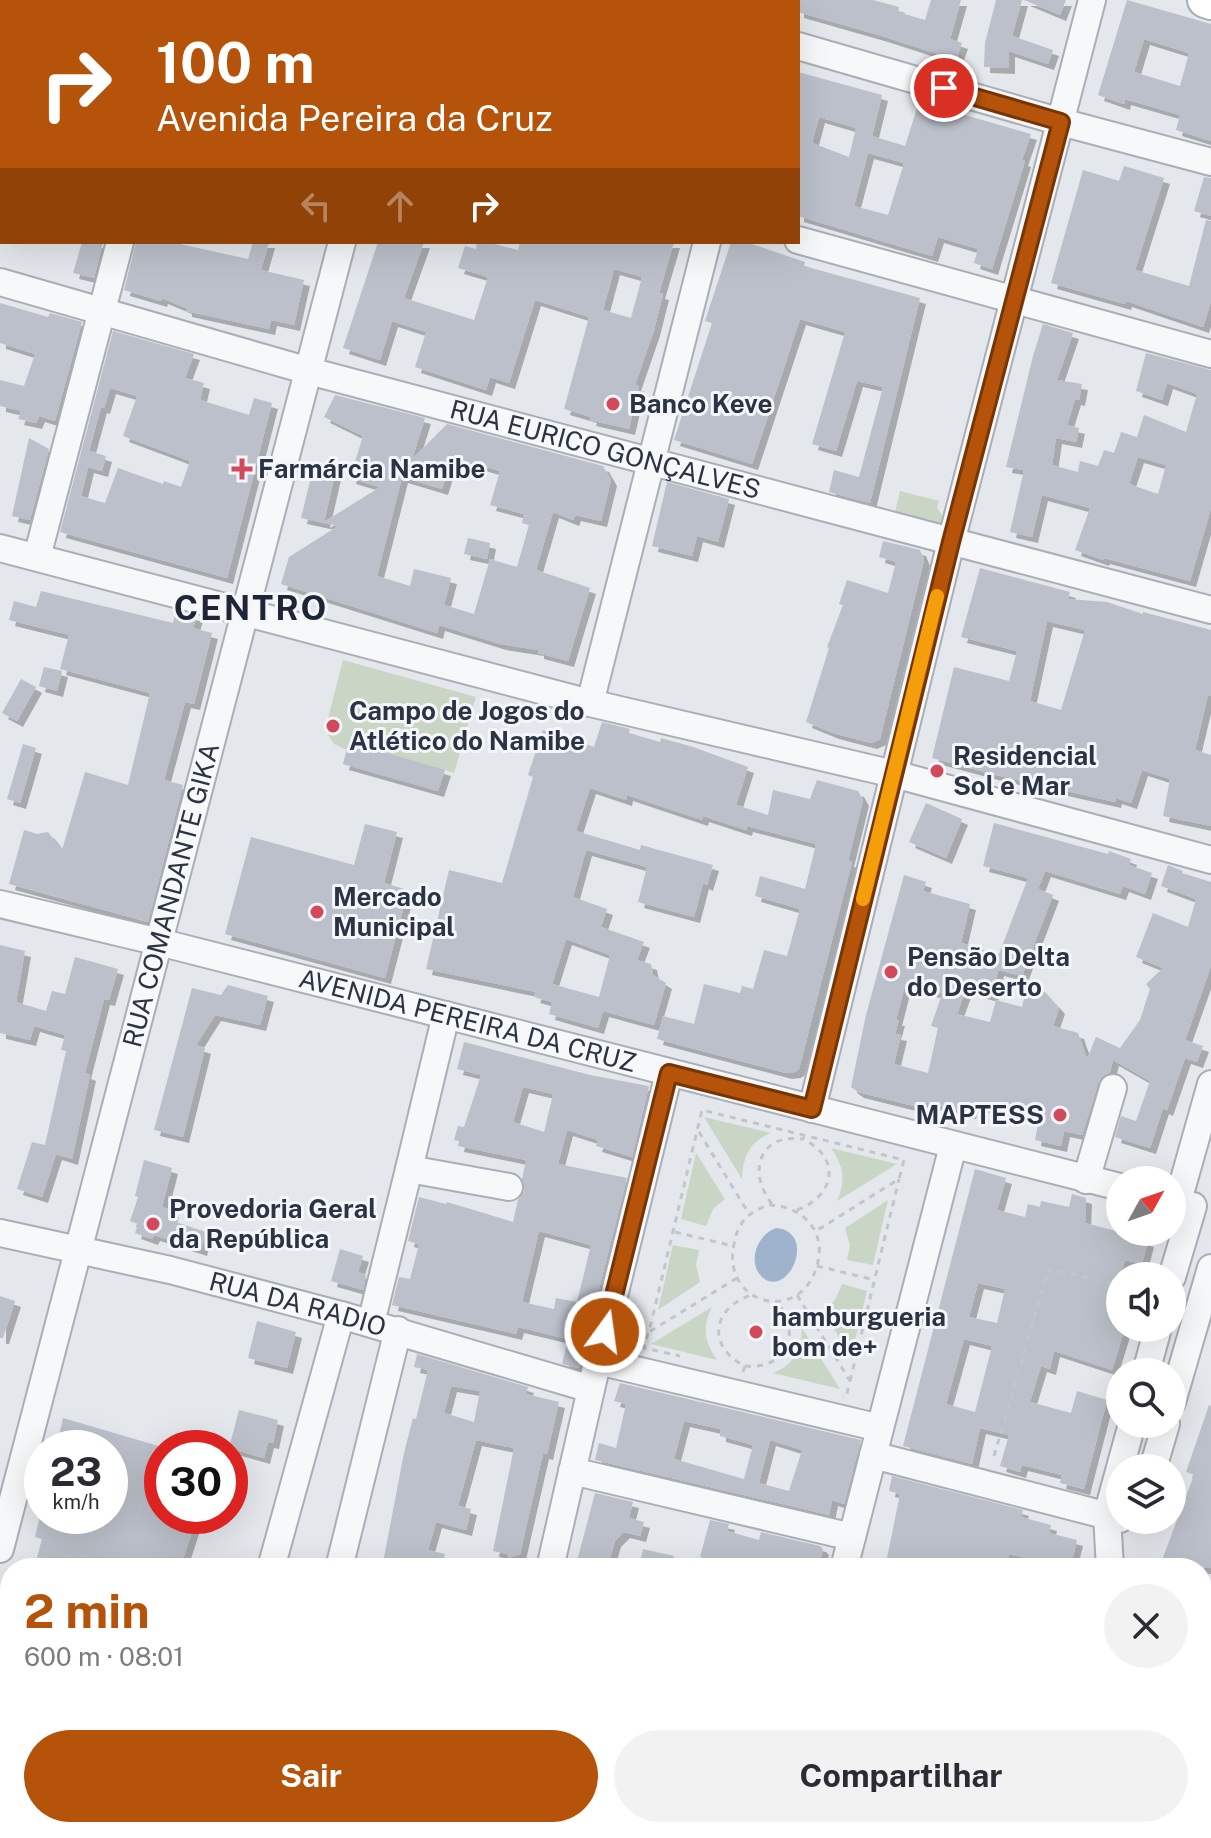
<!DOCTYPE html>
<html lang="pt">
<head>
<meta charset="utf-8">
<style>
	:root { --surface:#fff; --page:#f2f2f3; --text:#2b2b33; --muted:#7c7c81; --accent:#b45309 }
	body { margin:0; font-family:"Public Sans",sans-serif; background:var(--page); color:var(--text); height:100vh; display:flex; flex-direction:column; font-size:30px; white-space:nowrap }
	* { box-sizing:border-box; margin:0 }
	p { font-size:26px; color:var(--muted) }
	.icon { flex:none; width:44px; height:44px; fill:none; stroke:currentColor; stroke-width:2; stroke-linecap:round; stroke-linejoin:round }
	.map { position:relative; flex:1; overflow:hidden }
	.drawer { position:absolute; left:0px; top:1558px; width:1212px; height:280px; display:flex; flex-direction:column; background:var(--surface); border-radius:32px 32px 0 0; box-shadow:0 8px 32px #0002 }
	.drawer>* { flex:none }
	.guide { position:absolute; left:0px; top:0px; width:800px; height:244px; box-shadow:0 8px 32px #0002; background:#b45309; color:#fff; overflow:hidden }
	.needle { width:52px; rotate:50deg }
	.tools { position:absolute; left:1106px; top:1166px; display:grid; gap:16px }
	.tools a { display:grid; place-items:center; width:80px; height:80px; border-radius:50%; background:var(--surface); box-shadow:0 8px 32px #0002; font-size:40px }
	.speed { position:absolute; left:24px; top:1430px; display:flex; gap:16px; font-size:40px; font-weight:700; text-align:center }
	.speed>* { display:grid; place-content:center; width:104px; height:104px; border-radius:50%; background:var(--surface); box-shadow:0 8px 32px #0002; line-height:1 }
	.speed small { font-size:20px; font-weight:400 }
	.speed .limit { border:12px solid #d22; background:#fff; color:#111 }
	.pin { position:absolute; display:grid; place-items:center; width:68px; height:68px; color:#fff; margin:-34px; border:4px solid #fff; border-radius:50%; box-shadow:0 2px 8px #0007 }
	.me { position:absolute; width:88px; margin:-44px; rotate:14deg; stroke-linejoin:round; filter:drop-shadow(0 0 6px #0008) }
	.turn { display:flex; align-items:center; gap:28px; height:168px; padding:0 24px; font-size:36px }
	.turn .icon { width:104px; height:104px; stroke-width:2.5 }
	.turn b { display:block; font-size:56px; line-height:68px }
	.lanes { display:flex; align-items:center; height:76px; padding:0 24px; background:#0003; justify-content:center; gap:40px; direction:ltr }
	.lanes .off { opacity:.35 }
	.round { display:grid; place-items:center; flex:none; width:84px; height:84px; border-radius:42px; background:var(--page) }
	.head { display:flex; align-items:center; justify-content:space-between; height:136px; padding:0 24px }
	h1 { font-size:48px; font-weight:700; line-height:60px; color:var(--accent) }
	.cta { display:flex; gap:16px; margin-top:auto; padding:16px 24px }
	.cta a { flex:1; height:92px; border-radius:48px; background:var(--accent); color:#fff; font-size:32px; font-weight:700; line-height:92px; text-align:center }
	.cta a+a { background:var(--page); color:var(--text) }
	.map>svg:first-child { display:block }
	.green { fill:#c9d6c5 }
	.water { fill:#9fb4cc }
	.building { fill:#bbc0ca; fill-rule:evenodd; filter:url(#shadow) }
	.lines { fill:none; stroke-linecap:round; stroke-linejoin:round }
	.minor-casing { stroke:#a9aeb7; stroke-width:30 }
	.major-casing { stroke:#a3abb8; stroke-width:38 }
	.path { stroke:#c2c5cb; stroke-width:3; stroke-dasharray:6 6; stroke-linecap:butt }
	.minor { stroke:#f7f8fa; stroke-width:26 }
	.major { stroke:#fff; stroke-width:34 }
	.route-casing { stroke:#753606; stroke-width:20 }
	.route { stroke:#b45309; stroke-width:14 }
	.slow { stroke:#f59e0b; stroke-width:14 }
	.poi-dot { fill:#d1495b; stroke:#f4f6f9; stroke-width:3 }
	.labels { text-anchor:middle; stroke-width:6; stroke-linejoin:round; paint-order:stroke }
	.poi-label { font-size:26px; font-weight:bold; fill:#2b3445; stroke:#f4f6f9; text-anchor:start }
	.street-label { font-size:26px; fill:#2b3445; stroke:#f4f6f9 }
	.district-label { font-size:34px; font-weight:bold; letter-spacing:2px; fill:#1d2536; stroke:#f4f6f9 }
</style>
</head>
<body>
<div class="map">
<svg width="1211" height="1838" viewBox="0 0 1211 1838">
	<defs>
		<filter id="shadow"><feDropShadow dx="6" dy="6" stdDeviation="0" flood-color="#0004"/></filter>
	</defs>
	<rect width="100%" height="100%" fill="#e4e7ec"/>
	<path class="green" d="M900,491l39,10 -2,7 7,10 -3,8 -31,-5 1,-4 -16,-5z
		M343,660l133,37 -22,76 -9,-3 -7,21 -95,-27 4,-14 -13,-6 -9,-14z
		M704,1117l67,16c-22,9 -28,24 -29,46z
		M831,1148l66,16 -60,37c9,-21 7,-34 -6,-53z
		M696,1153l29,46 -12,10 -7,17 -25,-7z
		M888,1200l-15,65 -26,-5 3,-15 -5,-17z
		M673,1245l26,5 -3,15 4,17 -42,28z
		M842,1284l25,7 -16,66 -28,-46 12,-11z
		M712,1307c-10,20 -8,34 5,53l-66,-16z
		M802,1328l38,61 -67,-16c22,-9 28,-23 29,-45z"/>
	<path class="water" d="M776,1228c43,4 11,74 -15,48 -14,-15 -3,-42 15,-48z"/>
	<path class="building" d="M798,0h75l26,7 -1,5 27,8 6,-20h30l-11,39 12,4 -6,17 -74,-24 -84,-24z
		M996,0h26l-10,36 41,14 -5,14 -39,-13v17l-25,-1 1,-24z
		M1024,0h42l-6,15z
		M1127,0l84,24v117l-35,-11 4,-15 -55,-16 -1,5 -26,-9zM1144,39l45,14 -9,33 -46,-14z
		M798,72l84,23 -10,41 33,10 14,-44 112,32 -9,26 3,1 -33,108 -18,-6 4,-14 -40,-12 -6,19 -134,-40zM819,117l37,11 -7,29 -37,-14zM868,153l36,10 -16,52 -34,-9z
		M1124,166l40,12 -29,92 54,16 17,-66 5,1v80l-8,26 -77,-26 -1,3 -74,-21 32,-113 36,11z
		M1204,177l7,1v38l-17,-5z
		M82,242h21l-9,36 -21,-5z
		M136,242h35l77,17 5,-17h16l-8,28 43,10 -10,45 -23,-5 -2,9 -83,-18v-3l-24,-10 -1,3 -37,-11z
		M378,242h46l-20,56 70,22 14,-43 -30,-9 7,-22 11,3 1,-7h10l31,8 2,-8h154l-15,51 4,1 -9,36 -19,55 4,1 -10,43 -39,-9 1,-3 -27,-8 25,-92 -54,-17 -26,83 -19,-6 -4,13 -71,-23 11,-35 -34,-11 -12,39 -37,-12zM614,269l28,8 -11,41 -28,-8z
		M731,242h15l59,20 -1,4 116,32 -50,205 -41,-11 5,-22 25,7 24,-90 -26,-6 -21,70 -24,-7 33,-112 -45,-13 -48,145 -78,-24 38,-117 -7,-2z
		M0,303l48,14 2,-4 32,9 -27,99 -16,-5 -3,7 -18,-4 3,-8 -21,-5v-26l24,6 11,-32 -35,-11z
		M1043,324l30,9 -16,47 25,4 -3,16 -4,-1 -8,26 12,3 -3,14 -20,-4 -4,27 26,7 2,-11 18,5 6,-16 10,3 7,-21 16,5 7,-22 42,17 11,-38 -30,-11 -5,17 -26,-9 10,-38 65,17v138l-21,73 -86,-23 -1,2 -28,-10 15,-42 -48,-13 -10,42 -22,-5 14,-62 -18,-3 27,-111zM1138,457l28,8 -8,29 -29,-10z
		M113,331l81,23 -9,24 19,5 -4,17 49,15 5,-17 18,5 -45,175 -167,-46zM110,388l27,8 -14,40 67,25 -9,26 -17,-6 -1,3 -45,-16 -13,35 -24,-7 7,-29 14,4 4,-15 -17,-5 12,-44 3,1z
		M335,395l90,23 -13,41 35,-35 156,42 8,14 -10,41 -26,-6 -2,5 -20,-8 -17,58 54,18 -22,73 -30,-8v-3l-38,-6 -61,-19 -2,8 -156,-49 8,-27 49,-31 -37,-8 12,-49 22,5 -11,48 56,-35 -30,-9 13,-42 -39,-19zM452,457l48,14 -10,34 34,9 -2,9 7,2 -12,42 -27,-8 -16,55 -30,-9 7,-27 -37,-9 -4,17 -33,-10 25,-99 40,12z
		M29,438l20,11 -19,71 -18,-4z
		M667,482l62,17 -11,43 -21,-6 -5,20 -40,-10z
		M468,538l22,5 -3,16 -23,-5z
		M883,541l37,9 4,10 -44,179 -9,4 -38,-10 -27,-11 23,-74 -2,-1 16,-42 -4,-1 8,-24 41,13 8,-31 -17,-5z
		M980,568l90,24 -2,7 39,3 36,12v-2l68,18v66l-3,-1 -13,55 16,5v71l-48,-10 7,-37 -28,-9 -11,33 -15,-5 -1,4 -119,-27 -64,-17 22,-91 55,14 8,-30 -56,-14zM1047,621l38,9 -24,80 -31,-9z
		M41,591l132,32 3,-12 21,5 -4,12 19,5 -18,71 -9,-2 -21,78 19,5 -35,137 -139,-38 15,-54 13,4 11,-2 14,18 23,-78 43,13 22,-92 -90,-24 9,-34 -60,-15 5,-19 22,6z
		M44,667l18,4 -5,20 -18,-5z
		M21,679l15,8 -19,34 -15,-8z
		M602,722l28,7 -1,4 31,9 1,-4 32,9 55,20 -12,38 32,10 5,-25 37,9 7,-19 41,11 5,9 -15,61 4,1 -53,207 -4,3 -9,1 -129,-34 6,-23 31,8 10,-40 36,9 2,-7 11,3 11,-39 23,6 13,-47 -45,-13 5,-20 45,13 11,-45 -69,-18 -1,4 -43,-14 -1,4 -75,-25 -1,5 -36,-12 -14,43 64,19 1,-5 72,20 -6,20 -4,-2 -9,34 -56,-15 9,-35 -61,-17 -13,47 34,12 -6,18 43,15 -7,18 14,4 2,11 13,8 -12,42 -51,-14 -5,17 -49,-14 3,-12 -18,-5 2,-5 -110,-23 23,-99 53,13 31,-106 -5,-2 15,-45 51,17zM566,939l44,16 -11,42 -47,-13z
		M349,742l96,28 -7,21 -95,-27z
		M23,744l13,4 -16,55 -13,-4z
		M926,803l36,16 -16,39 -37,-16z
		M994,823l114,31 1,-3 22,8 -2,6 23,8 -7,21 -22,-8 -3,8 -75,-23 -7,18 15,6 -31,81 -24,-6 -6,26 -26,-7 -9,25 33,8 6,-22 26,7 6,-25 10,3 21,23 -6,18 25,7 9,26 9,-22 24,11 20,-28 10,-31 -4,-5 17,-16 -27,-11 17,-44 35,14 8,-28 -35,-13 7,-21 15,6 -1,2 29,9v84l-26,74 18,6 -6,16 -12,-4 -18,52 -4,-2 -13,40 -35,-11 6,-21 15,5 14,-40 -37,-21 -3,12 -7,4 -5,8 -16,51 -18,-4 -3,15 -26,-6 4,-21 -67,-15 -2,9 -46,-11 -2,6 -64,-16 -7,-5 15,-72 38,-140 22,7 -3,9 47,13 -9,39 38,11 29,-76 -45,-12zM905,985l37,9 -11,32 7,2 -10,45 -34,-9 7,-29 -6,-1 4,-14h-3z
		M365,824l32,8 -13,51 24,7 -23,88 -160,-44 26,-97 103,28z
		M0,945l25,6 -9,51 30,9 6,-20 13,3 10,-37 43,12 -9,31 -5,-1 -19,74 5,2 -18,84 -16,-5 -14,43 -25,-8 15,-47 13,3 21,-94 -5,-1 4,-15 -31,-9 -4,14 -30,-7z
		M228,985l40,11 -8,29 -45,-10 -19,30 9,3 -22,89 -29,-7 38,-142 29,7z
		M464,1042l126,33 59,11 -17,71 -36,-11 2,-6 -31,-10 -9,34 69,14 -48,190 -17,-4 6,-25 -50,-12 -2,7 -124,-29 7,-28 11,2 9,-35 -11,-3 11,-44 27,7 1,-2 66,20 5,-22 6,-9 -2,-12 4,-19 -68,-14 1,-5 -5,-1 4,-14 6,1 17,-52 -24,-6zM523,1087l30,7 -9,38 -31,-10zM539,1231l52,14 -14,57 -21,-4 -2,11 -32,-7z
		M144,1160l28,8 -10,39 11,4 -3,9 36,12 -5,18 -47,-15 -2,4 -17,-6 3,-9 -8,-3 8,-24 -3,-1z
		M975,1169l31,9 -9,32 28,7 3,-13 12,3 1,-6 28,6 3,-13 14,4 -1,25 35,9h18l-2,6 12,3 -6,23 -17,-4 -5,16 -3,14 3,1v37h5l-13,42 -58,-19 -4,18 -9,-3 -11,36 41,11 6,-22 30,9 -23,89 -24,-6 2,-8 -40,-10 -2,7 -20,-6 9,-31 -29,-7 -8,36 -69,-18zM978,1283l27,6 -8,34 -28,-6zM964,1339l28,7 -17,66 -29,-8z
		M340,1249l23,7 -5,16 8,3 -3,15 -32,-9z
		M0,1296l15,5 -12,37h-3z
		M257,1321l39,11 -9,36 -39,-10z
		M417,1354l111,33 -2,7 33,8 -12,52 -4,-1 -23,101 -11,4 -2,-4 -14,-3 21,-103 -38,-8 -18,66 13,3 -5,21 -30,-8 -8,28 17,4 -3,14h-60l22,-115 9,-35 3,1 12,-49 -14,-3zM451,1386l29,5 -6,31 -30,-9z
		M620,1383l241,57 -17,64 -12,-4 -3,15 -234,-55 4,-17 17,5 10,-44 -12,-3zM684,1421l36,8v7l33,9 -9,34 -70,-20zM770,1440l32,10 -13,41 -30,-8z
		M1209,1405l2,1v162h-52l35,-93 -8,-3z
		M239,1410l39,10 -5,23 -5,-1 -4,16 -35,-10z
		M63,1418l99,29v69h35l-17,52h-146l8,-29 -7,-2 5,-21h70v-68h-54z
		M892,1476l131,34 -2,7 30,8 -2,8 28,7 -7,28h-19l-1,-4 -41,-10 -4,14h-120l15,-74 -11,-3z
		M595,1493l38,9 -4,16 15,4 -4,14 -16,-4 -9,9 -8,27h-26l2,-6 -6,-1z
		M710,1520l19,4 -2,7 32,9 2,-8 59,14 3,3 -5,19h-80l-38,-11z
		M643,1549l31,7 -3,12h-32z"/>
	<g class="lines">
		<defs>
			<g id="minor">
				<path d="M617,0l8,2"/>
				<path d="M183,2l1,-2"/>
				<path d="M405,2l1,-2"/>
				<path d="M769,2v-2"/>
				<path d="M0,27h2"/>
				<path d="M798,46l263,76 150,40"/>
				<path d="M798,240l413,114"/>
				<path id="s1" d="M0,282l309,89 902,239"/>
				<path d="M0,548l590,155 304,71 317,86"/>
				<path d="M37,557l83,-315"/>
				<path d="M590,703l117,-461"/>
				<path id="s2" d="M0,904l159,38 961,245"/>
				<path d="M669,1073l-71,288 282,67"/>
				<path d="M812,1109l139,-567 141,-542"/>
				<path d="M409,1169l37,-154"/>
				<path d="M1086,1180l27,-92"/>
				<path d="M1178,1201l33,-117"/>
				<path id="s3" d="M0,1233l170,37 171,45 250,74"/>
				<path d="M1172,1277l21,-71"/>
				<path d="M371,1323l38,-154 100,18"/>
				<path d="M1146,1372l12,-44"/>
				<path d="M1172,1402l39,-134"/>
				<path d="M873,1455l247,64"/>
				<path d="M1153,1468l13,-44"/>
				<path d="M572,1471l280,66"/>
				<path id="s4" d="M0,1549l342,-1307"/>
				<path d="M271,1568l70,-253"/>
				<path d="M339,1568l59,-238"/>
				<path d="M550,1568l45,-196"/>
				<path d="M844,1568l109,-422"/>
				<path d="M1110,1568l-3,-53 25,-91"/>
				<path d="M1202,1682l9,3"/>
				<path d="M0,1757l10,5"/>
				<path d="M0,1783l10,1"/>
				<path d="M219,1828l39,10"/>
				<path d="M487,1838l2,-10"/>
				<path d="M774,1838l3,-10"/>
				<path d="M1045,1838l2,-10"/>
			</g>
			<path id="major" d="M1205,0l6,2"/>
		</defs>
		<use href="#minor" class="minor-casing"/>
		<use href="#major" class="major-casing"/>
		<path class="path" d="M699,1132l50,82
			M772,1204c-25,-32 -13,-71 31,-65
			M769,1205c34,1 58,26 48,61 -17,59 -96,39 -83,-22 4,-22 14,-32 35,-39z
			M797,1210c38,-14 45,-52 6,-71l1,-4
			M675,1232l58,14
			M817,1266l58,14
			M737,1278l-88,54 53,-222 202,50 -5,19 -83,52
			M797,1295l53,86 -4,16 -3,-1
			M648,1333l-4,15 36,8
			M745,1366c42,4 58,-34 31,-65
			M743,1372l2,-6c-39,-19 -33,-59 7,-71
			M850,1381l49,-202
			M994,1456l54,-185 6,-1 66,15"/>
		<use href="#minor" class="minor"/>
		<use href="#major" class="major"/>
	</g>
	<g class="lines">
		<defs>
			<path id="route" d="M605,1332l64,-259 143,36 139,-567 110,-420 -117,-34"/>
		</defs>
		<use href="#route" class="route-casing"/>
		<use href="#route" class="route"/>
		<path class="slow" d="M863,899l74,-303"/>
	</g>
	<g class="poi-dot">
		<circle cx="613" cy="404" r="8"/>
		<path d="M238 457h8v8h8v8h-8v8h-8v-8h-8v-8h8z"/>
		<circle cx="333" cy="726" r="8"/>
		<circle cx="937" cy="771" r="8"/>
		<circle cx="317" cy="912" r="8"/>
		<circle cx="891" cy="972" r="8"/>
		<circle cx="1060" cy="1115" r="8"/>
		<circle cx="153" cy="1224" r="8"/>
		<circle cx="756" cy="1332" r="8"/>
	</g>
	<g class="labels">
		<g class="poi-label">
			<text x="629" y="413">Banco Keve</text>
			<text x="258" y="478">Farmárcia Namibe</text>
			<text x="349" y="720">Campo de Jogos do<tspan x="349" dy="30">Atlético do Namibe</tspan></text>
			<text x="953" y="765">Residencial<tspan x="953" dy="30">Sol e Mar</tspan></text>
			<text x="333" y="906">Mercado<tspan x="333" dy="30">Municipal</tspan></text>
			<text x="907" y="966">Pensão Delta<tspan x="907" dy="30">do Deserto</tspan></text>
			<text x="1044" y="1124" text-anchor="end">MAPTESS</text>
			<text x="169" y="1218">Provedoria Geral<tspan x="169" dy="30">da República</tspan></text>
			<text x="772" y="1326">hamburgueria<tspan x="772" dy="30">bom de+</tspan></text>
		</g>
		<g class="street-label">
			<text dy="9" stroke="none"><textPath href="#s1" startOffset="628">RUA EURICO GONÇALVES</textPath></text>
			<text dy="9" stroke="none"><textPath href="#s4" startOffset="676">RUA COMANDANTE GIKA</textPath></text>
			<text dy="9" stroke="none"><textPath href="#s2" startOffset="482">AVENIDA PEREIRA DA CRUZ</textPath></text>
			<text dy="9" stroke="none"><textPath href="#s3" startOffset="306">RUA DA RADIO</textPath></text>
		</g>
		<g class="district-label">
			<text x="251" y="620">CENTRO</text>
		</g>
	</g>
</svg>
<div class="tools">
<a><svg class="needle" viewBox="-14 -14 28 28"><path d="M0-13l5 13h-10z" fill="#e53935"/><path d="M0 13l5-13h-10z" fill="#7c7c81"/></svg></a>
<a><svg class="icon" aria-label="sound" viewBox="0 0 24 24"><path d="M4 9h4l5-4v14l-5-4H4zM17 9q2 3 0 6"/></svg></a>
<a><svg class="icon" aria-label="search" viewBox="0 0 24 24"><circle cx="10" cy="10" r="6"/><path d="M15 15l6 6"/></svg></a>
<a><svg class="icon" aria-label="layers" viewBox="0 0 24 24"><path d="M12 4l9 5-9 5-9-5zM3 14l9 5 9-5"/></svg></a>
</div>
<div class="speed"><div>23<small>km/h</small></div><div class="limit">30</div></div>
<div class="pin" style="left:944px;top:88px;background:#d93025"><svg class="icon" aria-label="arrive" viewBox="0 0 24 24"><path d="M6 21V4h12l-3 4 3 4H6"/></svg></div>
<svg class="me" style="left:605px;top:1332px" viewBox="-20 -20 40 40"><circle r="17" fill="#b45309" stroke="#fff" stroke-width="3"/><path d="M0-11L8 9 0 5-8 9z" fill="#fff"/></svg>
<div class="guide">
<div class="turn"><svg class="icon" aria-label="right" viewBox="0 0 24 24"><path d="M7 20v-9h11M14 6l5 5-5 5"/></svg><div><b>100 m</b>Avenida Pereira da Cruz</div></div>
<div class="lanes"><svg class="icon off" aria-label="left" viewBox="0 0 24 24"><path d="M17 20v-9H6M10 6l-5 5 5 5"/></svg><svg class="icon off" aria-label="ahead" viewBox="0 0 24 24"><path d="M12 20V5M6 11l6-6 6 6"/></svg><svg class="icon" aria-label="right" viewBox="0 0 24 24"><path d="M7 20v-9h11M14 6l5 5-5 5"/></svg></div>
</div>
<section class="drawer">
<div class="head"><div><h1>2 min</h1><p>600 m · 08:01</p></div><a class="round"><svg class="icon" aria-label="close" viewBox="0 0 24 24"><path d="M6 6l12 12M18 6L6 18"/></svg></a></div>
<div class="cta"><a>Sair</a><a>Compartilhar</a></div>
</section>
</div>
</body>
</html>
